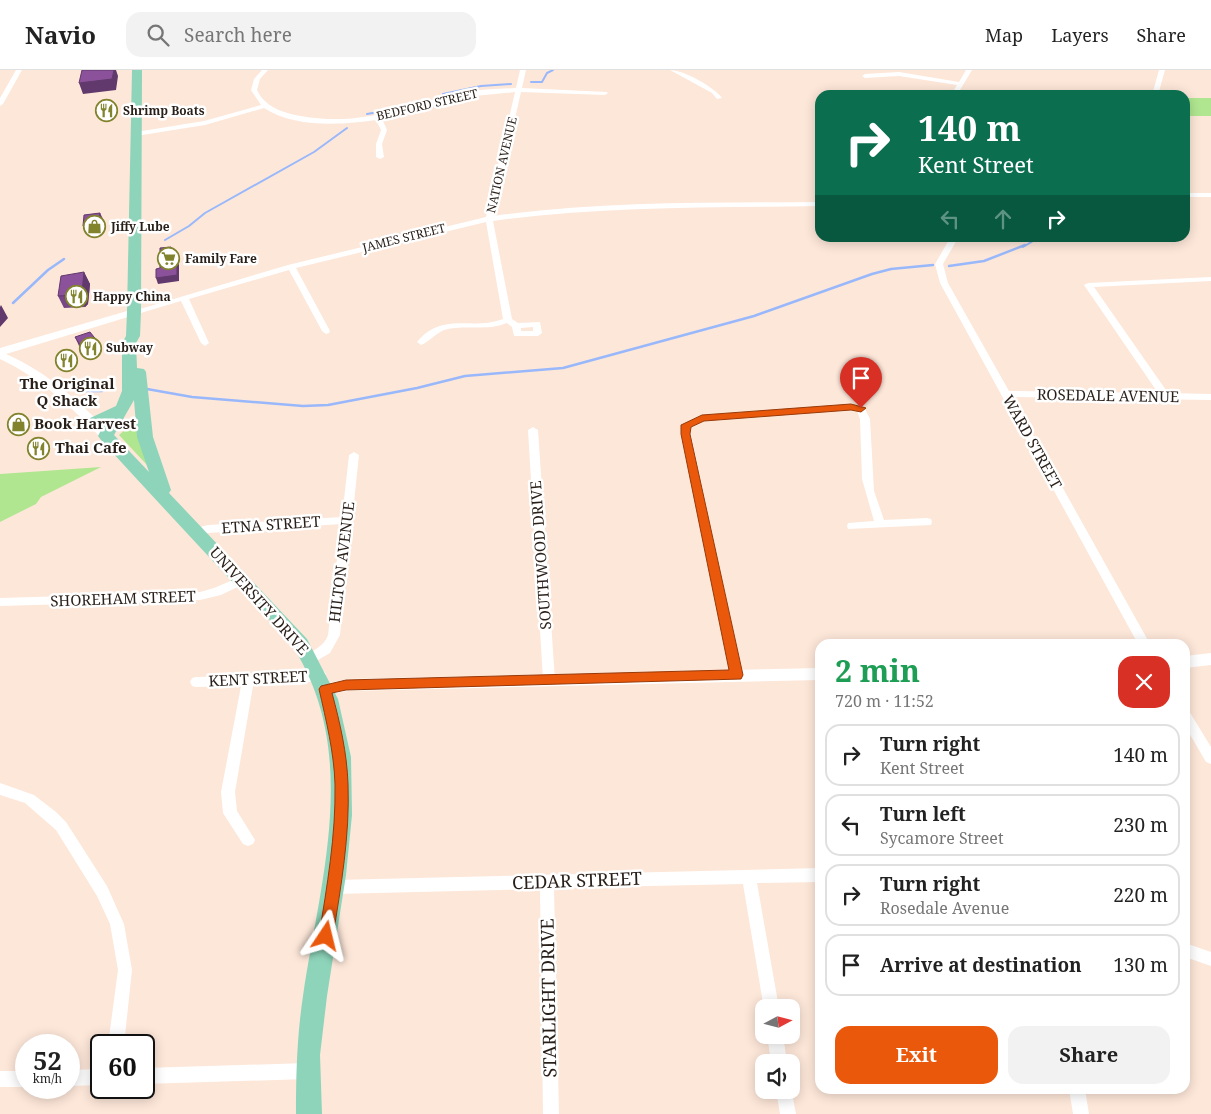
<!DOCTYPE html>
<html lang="en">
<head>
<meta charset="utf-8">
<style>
	:root { --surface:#fff; --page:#f2f2f2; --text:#222; --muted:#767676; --line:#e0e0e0; --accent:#ea580c }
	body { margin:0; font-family:"Noto Serif",serif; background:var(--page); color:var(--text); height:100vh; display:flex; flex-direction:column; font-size:19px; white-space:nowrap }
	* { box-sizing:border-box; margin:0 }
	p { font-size:16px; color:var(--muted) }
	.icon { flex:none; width:28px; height:28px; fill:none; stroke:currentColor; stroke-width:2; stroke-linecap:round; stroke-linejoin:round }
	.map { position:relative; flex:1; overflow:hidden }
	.sheet { position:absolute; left:815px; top:569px; width:375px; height:455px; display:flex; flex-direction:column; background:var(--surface); border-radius:15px; box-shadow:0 2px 12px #0003 }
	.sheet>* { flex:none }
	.hud { position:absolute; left:815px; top:20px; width:375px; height:152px; border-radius:15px; box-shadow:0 2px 12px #0003; background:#0b6e4f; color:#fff; overflow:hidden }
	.needle { width:32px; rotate:83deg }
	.controls { position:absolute; left:755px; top:929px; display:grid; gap:10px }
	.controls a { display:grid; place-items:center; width:45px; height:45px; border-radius:10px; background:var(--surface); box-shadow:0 2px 12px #0003; font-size:25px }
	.speed { position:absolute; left:15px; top:964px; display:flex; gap:10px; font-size:25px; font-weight:700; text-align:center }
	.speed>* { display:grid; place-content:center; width:65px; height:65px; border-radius:50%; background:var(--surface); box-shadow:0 2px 12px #0003; line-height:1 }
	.speed small { font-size:12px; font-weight:400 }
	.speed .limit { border:2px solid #111; border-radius:8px; background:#fff; color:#111 }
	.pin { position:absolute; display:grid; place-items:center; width:42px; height:42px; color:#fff; margin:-51px -21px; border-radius:50% 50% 50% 0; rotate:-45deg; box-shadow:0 0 5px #0007 }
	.pin .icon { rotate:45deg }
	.me { position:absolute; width:55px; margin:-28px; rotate:10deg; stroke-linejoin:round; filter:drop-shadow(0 0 4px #0008) }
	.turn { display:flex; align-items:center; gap:18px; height:105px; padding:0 20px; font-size:22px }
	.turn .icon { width:65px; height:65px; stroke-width:2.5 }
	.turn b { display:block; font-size:35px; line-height:42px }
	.lanes { display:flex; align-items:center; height:48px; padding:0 20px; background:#0003; justify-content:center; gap:25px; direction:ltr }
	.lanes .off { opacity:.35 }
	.round { display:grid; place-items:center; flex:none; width:52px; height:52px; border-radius:15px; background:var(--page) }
	.overview { display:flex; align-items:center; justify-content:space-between; height:85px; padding:0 20px }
	h1 { font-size:30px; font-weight:700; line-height:38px; color:#1e9e55 }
	.action { display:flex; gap:10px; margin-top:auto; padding:10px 20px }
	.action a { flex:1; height:58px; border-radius:15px; background:var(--accent); color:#fff; font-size:20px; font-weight:700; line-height:58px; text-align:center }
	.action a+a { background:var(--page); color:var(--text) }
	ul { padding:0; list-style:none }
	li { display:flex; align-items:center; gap:15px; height:62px; margin:0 10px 8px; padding:0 10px; border:2px solid var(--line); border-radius:15px }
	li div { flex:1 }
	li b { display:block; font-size:19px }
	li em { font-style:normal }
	header { display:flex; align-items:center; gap:30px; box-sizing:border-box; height:70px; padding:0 25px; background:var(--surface); border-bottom:1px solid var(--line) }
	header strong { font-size:24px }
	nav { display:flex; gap:28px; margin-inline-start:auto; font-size:18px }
	.search { width:350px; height:45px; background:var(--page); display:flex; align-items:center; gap:12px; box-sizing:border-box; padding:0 18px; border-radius:15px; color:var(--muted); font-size:19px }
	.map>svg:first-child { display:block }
	.green { fill:#b0e690 }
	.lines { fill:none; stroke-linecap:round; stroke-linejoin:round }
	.stream-far1 { stroke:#98b8fb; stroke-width:2 }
	.stream { stroke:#98b8fb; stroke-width:2.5 }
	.minor { fill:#fff; fill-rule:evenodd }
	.tertiary { fill:#fff; fill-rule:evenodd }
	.primary { fill:#8dd4ba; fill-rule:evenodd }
	.wall { fill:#784684 }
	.shaded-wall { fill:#61396c }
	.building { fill:#8b519a; stroke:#61396c }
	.route { fill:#ea580c; stroke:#983908 }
	.labels { text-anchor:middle; stroke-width:5; stroke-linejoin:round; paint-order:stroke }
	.far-street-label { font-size:12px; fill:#291f19; stroke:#fff }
	.far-poi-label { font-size:12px; font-weight:bold; fill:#291f19; stroke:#fff; text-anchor:start }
	.poi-label { font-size:15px; font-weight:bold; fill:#291f19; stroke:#fff; text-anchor:start }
	.street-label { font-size:15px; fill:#291f19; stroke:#fff }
	.near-street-label { font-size:18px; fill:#291f19; stroke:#fff }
</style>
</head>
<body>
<header>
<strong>Navio</strong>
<div class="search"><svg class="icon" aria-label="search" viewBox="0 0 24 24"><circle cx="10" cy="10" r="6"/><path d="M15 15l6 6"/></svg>Search here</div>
<nav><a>Map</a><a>Layers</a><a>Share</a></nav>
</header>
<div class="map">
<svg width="1211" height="1044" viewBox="0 0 1211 1044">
	<rect width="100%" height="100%" fill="#fde7d9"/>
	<path class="green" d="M1185,28h26v18h-26z
		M139,348l8,47 -28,-30z
		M101,397l-60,30 -5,7 -36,18v-48z"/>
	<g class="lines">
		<path class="stream-far1" d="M531,12h11l5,-9 6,-3
			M443,24l38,-8 30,-2
			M367,44l28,-5
			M165,170l24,-14 16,-13 109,-61 33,-24
			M1023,177l15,-9"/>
		<path class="stream" d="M949,196l35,-5 41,-16
			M13,233l35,-33 16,-11
			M147,319l45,8 111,9 25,-1 89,-17 48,-12 98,-8 191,-52 118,-42 19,-5 42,-4
			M78,321h24"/>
		<path class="minor" d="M16,0h6l-19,34 -3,2v-8z
			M262,0h6l-8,9 -3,11c8,17 26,23 44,26 62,11 103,-10 161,-23 18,-4 36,-4 54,-5l4,-18h6l-4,18 85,4 1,1 -3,2 -84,-3 -28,124c109,-15 218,-13 327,-14v4c-109,2 -219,0 -327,15l19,98 6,4 22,-1 2,11 -4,3h-24l-2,-9 -5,-4c-20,8 -39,2 -59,6 -11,2 -17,12 -27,16l-4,-3c26,-31 55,-11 86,-23l-17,-97 -190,46 34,63 -1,2 -3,1 -4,-3 -33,-61 -100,29 20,44 -4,3 -4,-3 -20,-42 -47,14 -4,-3 158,-47 198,-48 29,-125 -51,5 -82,22 5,11 -5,14 2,13 -4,2 -4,-2v-13l5,-14 -5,-10c-34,5 -82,8 -112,-12l-59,17 -69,11 -3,-2 3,-2 68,-11 57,-16 -10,-15 3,-11zM533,257v4h-12v-3z
			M670,0c14,0 44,17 52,28l-5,1 -5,-6z
			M966,0h6l-15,25h-6l6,-10 -58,-9 -34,2 -3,-2 3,-2 34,-2 60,10z
			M1159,0h6l-7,25h-6z
			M1185,123h26v4h-26z
			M950,168h8l-15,26 5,19 61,108 149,2 -74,-108 4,-2 123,-6v4l-117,6 74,106 43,1v6l-199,-3 138,247h-12l-198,-361 -5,-19z
			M851,334l13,3 6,12 4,72 10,29 43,-2 4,1 1,3 -1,3 -83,4 -1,-3 1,-3 26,-2 -12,-42 -2,-60 -3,-8 -6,-1 -147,11 -13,6v7l52,241 -2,3 -4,2 -4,-2 -52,-244v-9l21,-10z
			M533,357l5,3 17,250 -2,4 -4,1 -4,-1 -2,-4 -15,-250z
			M354,382l5,3 -19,180 -10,18 -19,11 -4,-2 -2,-3c6,-10 18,-10 23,-24l13,-111 -133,9 -12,3 -5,-4 1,-3 16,-4 134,-8 7,-62z
			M242,506l4,1 2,3 -2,3 -25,12 -21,5 -200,6v-8l200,-6 14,-4z
			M320,599l4,2 2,3 -2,3 -24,8 -47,1 -18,106 2,19 18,29 -2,4 -5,2 -5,-2 -20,-31 -2,-21 20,-106 -45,1 -4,-1 -2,-4 2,-4 4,-1 104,-2z
			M1185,640l4,1 22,36v17l-5,-2 -21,-36z
			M0,713l34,12 22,17 10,10 41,64 17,38 8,46 -8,75h-16l10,-75 -8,-46 -13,-28 -41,-66 -31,-27 -25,-8z
			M820,798v14l-63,1 22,125 -15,1 -21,-125 -189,4 5,226h-16l-3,-225 -205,5 -5,-2 -2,-5 2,-5 5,-2z
			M1185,873l26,9v14l-26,-9z
			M767,965h16l4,27h-16z
			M307,993l6,2 2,6 -2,6 -6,2 -163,5v-16z
			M101,999v16l-32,1v-16z
			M0,1001h26v16h-26z
			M791,1018l5,26h-16l-4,-24h15z
			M1069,1019h16l4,25h-16z"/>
		<path class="tertiary" d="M134,239l5,3 -1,2 -132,40c41,18 73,47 104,79l2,3 -2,3h-8c-30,-32 -62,-61 -102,-80v-11z
			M1211,583v12l-26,3v-12z
			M820,598v12l-473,11 -22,4 -5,-2 -2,-4 2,-4 27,-6z"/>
		<path class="primary" d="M132,0h10l-1,242 -1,24 -4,7 1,25 7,1 2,3 7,65 18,53 -2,3 138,146 31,60 13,58 1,58 -6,60 -19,121 -7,59 2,59h-26c0,-40 1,-78 7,-118 17,-115 57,-239 -8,-346 -11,-18 -41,-45 -57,-62 -46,-49 -92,-99 -137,-148l-3,-4 7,-14 -12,5 -7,-5 2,-3 28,-13 6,-15v-48l4,-7 1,-24zM134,330l3,37 12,35 -35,-37z"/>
	</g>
	<path class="wall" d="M84,202l6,12 -2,20 -3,3 -21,1 -6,-12z
		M75,267l23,5 4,9 -16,5 -7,-10z"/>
	<path class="shaded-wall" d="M114,0h2l2,6 -2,14 -33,4 -4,-11z
		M100,143l4,8 -1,11 -17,2 -3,-8z
		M177,189l2,6v16l-21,3 -2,-6z
		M84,202l6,12 -2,20 -3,3 -5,-12z
		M1,235l7,13 -8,9v-20z
		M98,272l4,9 -16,5 -4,-8z"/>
	<path class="building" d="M82,0h32l-2,9 -33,4z
		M100,143l-1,11 -16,2 1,-11z
		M171,177l6,12v16l-21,3v-9l4,-1v-20z
		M84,202l-2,20 -2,3 -22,1 3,-20z
		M90,262l8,10 -16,6 -7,-11z"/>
	<path class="route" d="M851,334l15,4 -5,4 -10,-2 -147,11 -13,6 -1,7 53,241 -2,4 -395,11 -14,3c8,30 15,60 16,91 2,51 -7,102 -15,152l-2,5 -5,2 -5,-2 -2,-5c8,-50 17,-101 16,-152 -1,-32 -9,-64 -16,-95l2,-3 25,-6 383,-10 -48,-236v-9l21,-10z"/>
	<defs>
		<symbol id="restaurant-ring" viewBox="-11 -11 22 22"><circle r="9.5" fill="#fff" stroke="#81832d" stroke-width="1.5"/><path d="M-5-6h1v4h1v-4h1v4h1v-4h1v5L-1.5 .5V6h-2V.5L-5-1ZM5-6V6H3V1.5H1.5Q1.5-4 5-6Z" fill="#81832d"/></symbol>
		<symbol id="shop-ring" viewBox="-11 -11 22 22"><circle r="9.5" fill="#fff" stroke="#81832d" stroke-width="1.5"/><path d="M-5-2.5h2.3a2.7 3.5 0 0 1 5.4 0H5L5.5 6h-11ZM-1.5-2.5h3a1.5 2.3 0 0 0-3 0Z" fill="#81832d"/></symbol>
		<symbol id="supermarket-ring" viewBox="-11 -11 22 22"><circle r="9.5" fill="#fff" stroke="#81832d" stroke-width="1.5"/><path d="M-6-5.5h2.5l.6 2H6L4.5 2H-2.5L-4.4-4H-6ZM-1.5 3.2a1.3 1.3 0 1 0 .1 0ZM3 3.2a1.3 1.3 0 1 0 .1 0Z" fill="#81832d"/></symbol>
	</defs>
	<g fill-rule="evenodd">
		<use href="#restaurant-ring" x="94" y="28" width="25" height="25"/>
		<use href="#shop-ring" x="82" y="144" width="25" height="25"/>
		<use href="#supermarket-ring" x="156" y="176" width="25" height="25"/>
		<use href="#restaurant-ring" x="64" y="214" width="25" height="25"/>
		<use href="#restaurant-ring" x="78" y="266" width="25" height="25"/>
		<use href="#restaurant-ring" x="54" y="278" width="25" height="25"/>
		<use href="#shop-ring" x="6" y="342" width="25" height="25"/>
		<use href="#restaurant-ring" x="26" y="366" width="25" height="25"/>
	</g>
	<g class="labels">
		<g class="far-street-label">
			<text transform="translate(427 35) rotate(-13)" y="4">BEDFORD STREET</text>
			<text transform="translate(502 95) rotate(-77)" y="4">NATION AVENUE</text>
			<text transform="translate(404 168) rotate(-14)" y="4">JAMES STREET</text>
		</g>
		<g class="far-poi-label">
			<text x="123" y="45">Shrimp Boats</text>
			<text x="111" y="161">Jiffy Lube</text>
			<text x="185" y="193">Family Fare</text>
			<text x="93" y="231">Happy China</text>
			<text x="106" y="282">Subway</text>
		</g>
		<g class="poi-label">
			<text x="67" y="319" text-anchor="middle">The Original<tspan x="67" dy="17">Q Shack</tspan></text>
			<text x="34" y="359">Book Harvest</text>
			<text x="55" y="383">Thai Cafe</text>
		</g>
		<g class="street-label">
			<text transform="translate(1108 326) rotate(1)" y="5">ROSEDALE AVENUE</text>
			<text transform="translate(1032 372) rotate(61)" y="5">WARD STREET</text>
			<text transform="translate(271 455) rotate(-4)" y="5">ETNA STREET</text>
			<text transform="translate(541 485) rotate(-94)" y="5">SOUTHWOOD DRIVE</text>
			<text transform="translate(342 492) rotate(-83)" y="5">HILTON AVENUE</text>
			<text transform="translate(123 529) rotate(-2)" y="5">SHOREHAM STREET</text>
			<text transform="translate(259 531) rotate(48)" y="5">UNIVERSITY DRIVE</text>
			<text transform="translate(258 609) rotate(-3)" y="5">KENT STREET</text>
		</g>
		<g class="near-street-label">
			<text transform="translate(577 811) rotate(-2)" y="6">CEDAR STREET</text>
			<text transform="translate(549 928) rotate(-91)" y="6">STARLIGHT DRIVE</text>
		</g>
	</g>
</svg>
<div class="controls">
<a><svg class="needle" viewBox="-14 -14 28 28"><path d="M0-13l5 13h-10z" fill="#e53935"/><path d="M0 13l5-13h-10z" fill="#767676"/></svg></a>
<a><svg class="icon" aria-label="sound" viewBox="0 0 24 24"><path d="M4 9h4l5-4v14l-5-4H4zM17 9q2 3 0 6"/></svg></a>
</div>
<div class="speed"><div>52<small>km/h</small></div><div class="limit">60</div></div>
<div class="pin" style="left:861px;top:338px;background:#d93025"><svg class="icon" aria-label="arrive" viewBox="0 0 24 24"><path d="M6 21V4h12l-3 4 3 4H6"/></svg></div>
<svg class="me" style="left:326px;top:866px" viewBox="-20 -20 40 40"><path d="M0-17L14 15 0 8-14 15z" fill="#ea580c" stroke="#fff" stroke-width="4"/></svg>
<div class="hud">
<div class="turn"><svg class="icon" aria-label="right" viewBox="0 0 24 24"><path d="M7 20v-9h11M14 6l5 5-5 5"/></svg><div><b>140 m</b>Kent Street</div></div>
<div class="lanes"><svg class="icon off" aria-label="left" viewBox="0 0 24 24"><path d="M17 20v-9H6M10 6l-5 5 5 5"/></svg><svg class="icon off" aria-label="ahead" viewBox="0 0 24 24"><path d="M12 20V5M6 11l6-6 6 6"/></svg><svg class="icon" aria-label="right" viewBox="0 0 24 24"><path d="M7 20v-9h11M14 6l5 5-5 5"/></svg></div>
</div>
<section class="sheet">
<div class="overview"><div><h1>2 min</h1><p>720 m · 11:52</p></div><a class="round" style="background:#d93025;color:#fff"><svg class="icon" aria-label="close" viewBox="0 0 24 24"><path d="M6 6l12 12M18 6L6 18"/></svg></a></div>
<ul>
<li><svg class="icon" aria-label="right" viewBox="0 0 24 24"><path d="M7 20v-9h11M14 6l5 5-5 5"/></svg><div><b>Turn right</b><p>Kent Street</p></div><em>140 m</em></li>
<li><svg class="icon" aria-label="left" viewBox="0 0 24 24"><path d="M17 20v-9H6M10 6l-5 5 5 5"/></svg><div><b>Turn left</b><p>Sycamore Street</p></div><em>230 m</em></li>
<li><svg class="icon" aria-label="right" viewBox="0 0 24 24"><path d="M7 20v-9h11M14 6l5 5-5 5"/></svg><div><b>Turn right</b><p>Rosedale Avenue</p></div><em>220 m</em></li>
<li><svg class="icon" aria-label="arrive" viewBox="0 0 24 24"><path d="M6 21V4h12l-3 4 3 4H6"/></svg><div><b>Arrive at destination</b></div><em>130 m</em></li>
</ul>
<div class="action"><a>Exit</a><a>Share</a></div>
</section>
</div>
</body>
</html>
